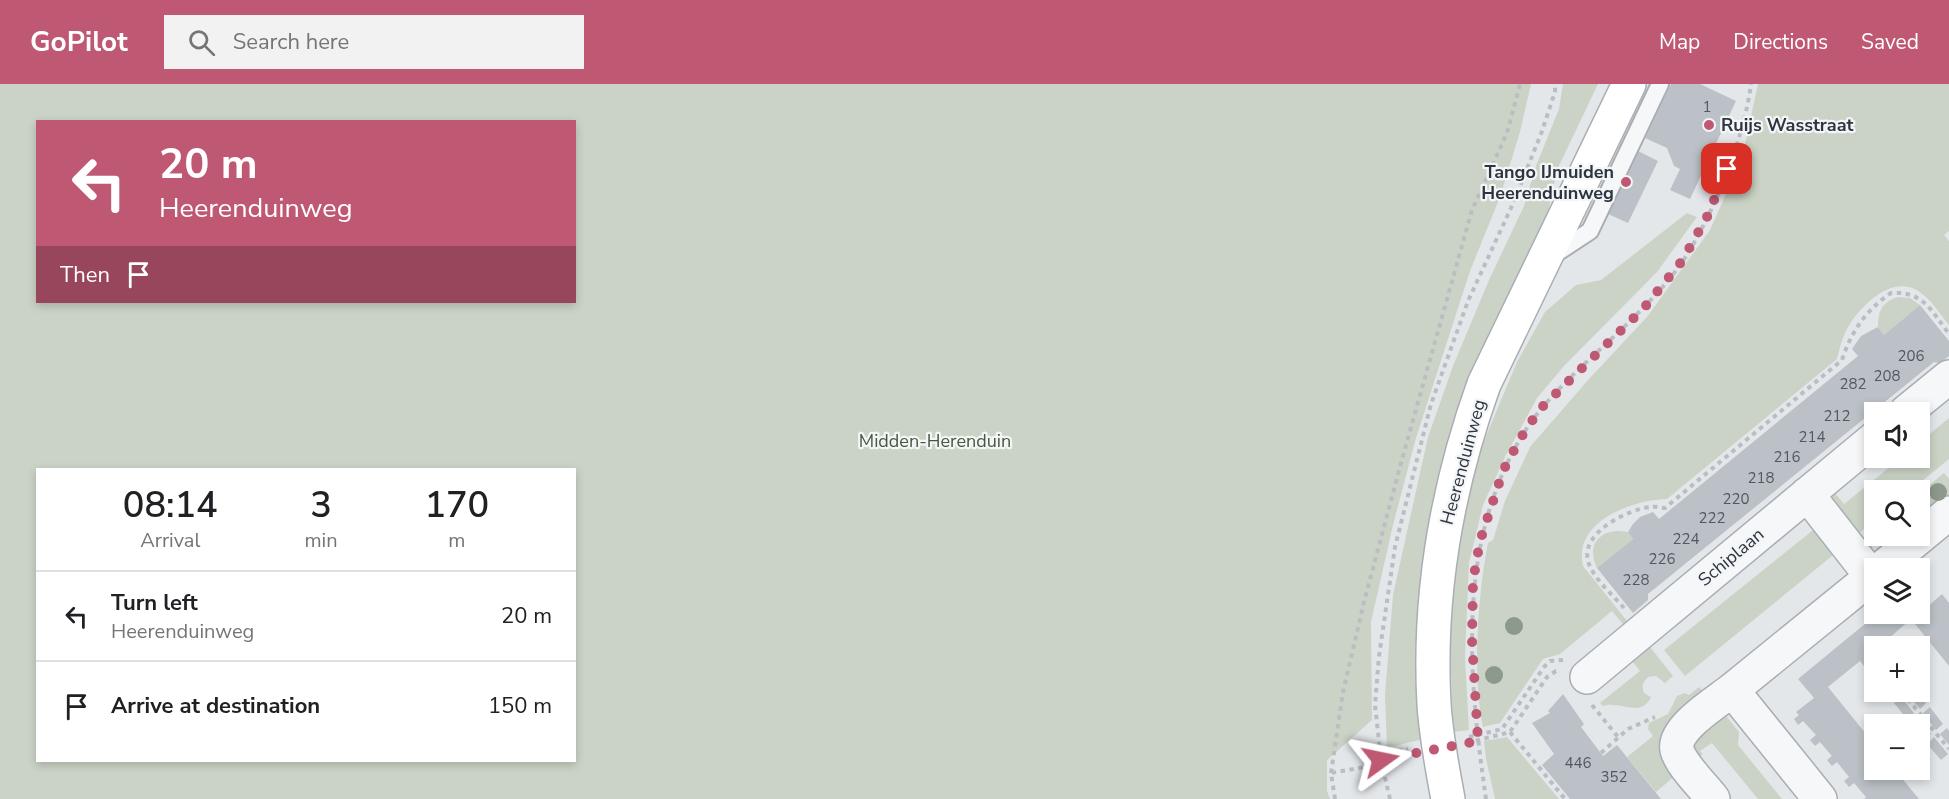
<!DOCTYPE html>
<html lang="en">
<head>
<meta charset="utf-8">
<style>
	:root { --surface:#fff; --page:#f2f2f2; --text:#202124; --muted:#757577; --line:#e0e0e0; --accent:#bf5873 }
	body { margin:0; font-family:"Nunito Sans",sans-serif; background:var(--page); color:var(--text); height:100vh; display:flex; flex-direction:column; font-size:22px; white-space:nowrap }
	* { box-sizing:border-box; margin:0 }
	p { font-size:20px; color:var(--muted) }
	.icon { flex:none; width:33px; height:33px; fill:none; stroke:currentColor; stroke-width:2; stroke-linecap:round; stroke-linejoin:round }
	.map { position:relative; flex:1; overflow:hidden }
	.panel { position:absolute; left:36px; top:384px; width:540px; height:294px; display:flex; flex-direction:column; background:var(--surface); border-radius:0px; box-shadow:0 3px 9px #0003 }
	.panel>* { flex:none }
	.hud { position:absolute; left:36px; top:36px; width:540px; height:183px; border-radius:0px; box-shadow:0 3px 9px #0003; background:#bf5873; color:#fff; overflow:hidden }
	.buttons { position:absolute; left:1864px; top:318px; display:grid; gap:12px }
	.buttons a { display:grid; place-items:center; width:66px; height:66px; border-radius:0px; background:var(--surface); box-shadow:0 3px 9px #0003; font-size:30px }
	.pin { position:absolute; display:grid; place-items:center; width:51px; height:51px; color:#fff; margin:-26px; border-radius:12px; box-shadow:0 3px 9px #0006 }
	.me { position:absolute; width:66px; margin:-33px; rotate:78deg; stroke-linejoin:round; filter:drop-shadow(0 0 4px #0008) }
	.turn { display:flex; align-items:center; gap:21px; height:126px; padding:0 24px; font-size:27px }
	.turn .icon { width:78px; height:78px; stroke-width:2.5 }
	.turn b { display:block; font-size:42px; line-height:51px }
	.then { display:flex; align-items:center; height:57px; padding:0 24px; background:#0003; gap:12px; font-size:22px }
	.eta { display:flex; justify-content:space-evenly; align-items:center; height:102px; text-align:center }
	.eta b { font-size:36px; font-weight:600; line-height:42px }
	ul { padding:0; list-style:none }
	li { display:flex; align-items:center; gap:18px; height:90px; padding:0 24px; border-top:2px solid var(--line) }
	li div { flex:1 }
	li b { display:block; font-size:22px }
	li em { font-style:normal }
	header { display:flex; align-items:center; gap:36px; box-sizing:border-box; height:84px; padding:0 30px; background:var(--accent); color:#fff }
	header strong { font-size:28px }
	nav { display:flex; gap:33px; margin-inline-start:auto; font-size:21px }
	.search { width:420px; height:54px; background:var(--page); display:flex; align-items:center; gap:15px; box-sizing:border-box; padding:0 21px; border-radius:0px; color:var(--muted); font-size:22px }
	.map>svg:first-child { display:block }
	.green { fill:#cbd3c6; fill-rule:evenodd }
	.building { fill:#bbc1c6 }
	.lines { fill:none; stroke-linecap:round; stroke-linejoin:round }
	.service-casing { stroke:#a9aeb4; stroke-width:20 }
	.minor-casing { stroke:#a9aeb4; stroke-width:36 }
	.secondary-casing { stroke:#a9aeb4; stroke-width:36 }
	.path { stroke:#babdc2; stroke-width:4; stroke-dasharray:4.5 4.5; stroke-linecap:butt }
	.service { stroke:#f6f7f9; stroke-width:16 }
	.minor { stroke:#f6f7f9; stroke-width:33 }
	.secondary { stroke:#fff; stroke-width:33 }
	.tree { fill:#8d998a }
	.route { stroke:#bf5873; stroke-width:10; stroke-dasharray:0 18 }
	.poi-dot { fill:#bf5873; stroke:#f3f5f7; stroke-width:2 }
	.labels { text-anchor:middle; stroke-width:4.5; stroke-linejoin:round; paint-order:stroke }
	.number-label { font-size:15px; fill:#505962 }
	.poi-label { font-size:18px; font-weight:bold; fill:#2d3640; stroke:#f3f5f7; text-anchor:start }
	.park-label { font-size:18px; fill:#455a3c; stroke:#f3f5f7 }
	.street-label { font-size:18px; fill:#2d3640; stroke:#f3f5f7 }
</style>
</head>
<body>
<header>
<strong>GoPilot</strong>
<div class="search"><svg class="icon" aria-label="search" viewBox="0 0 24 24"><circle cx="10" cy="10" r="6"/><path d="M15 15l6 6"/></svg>Search here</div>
<nav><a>Map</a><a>Directions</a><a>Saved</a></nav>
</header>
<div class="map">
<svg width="1949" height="715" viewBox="0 0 1949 715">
	<rect width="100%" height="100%" fill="#e4e7ea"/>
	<path class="green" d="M0,0h1531l-11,48 -20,65 -30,74 -54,167 -23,87 -22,97 1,98 -45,40v31l3,8h-1330zM38,38h536v180h-536zM38,386h536v290h-536z
		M1563,0h35l-41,86 -9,43 -56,114 -33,78 -21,71 -13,79 -9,103 7,81 -36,9 -2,-53 8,-100 35,-158 25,-71 36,-86 35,-74 12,-40 23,-57z
		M1758,0h191v147l-5,4 5,6v84c-9,-11 -18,-26 -31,-34 -26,-16 -55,13 -68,33 -7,10 -10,23 -13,35l-170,140c-35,1 -94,22 -84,67l48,60 -4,3 -15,-18 -52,43 -17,5 -43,64 -17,4c-11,-50 -5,-134 5,-184l5,-3 12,-39 25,-54 58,-67 59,-63 63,-87 32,-72z
		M1687,129l10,4 -40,55 -93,94 -27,32 -31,57 -23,50 -14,58 -4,94 4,73 -16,2 -4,-124 22,-136 46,-110 28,-50 31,-27 25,-5z
		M1898,213l12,1 10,7 -36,30 -6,-8c0,-16 4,-25 20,-30z
		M1949,334v41l-38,31h-36v30l-21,17 -25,-32 1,-12 3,-2 11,13 57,-46h19v-16z
		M1944,389l5,6v18l-29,24v-28z
		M1818,442l20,25 -153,125 -21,-26z
		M1619,447l9,1 5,7 -36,29c-10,-19 -1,-37 22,-37z
		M1646,558l27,34 -8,7 -9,-7 -8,1c-5,6 -7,8 -4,16l7,4c-10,22 -31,3 -48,9l-3,-3 40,-32 -12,-15z
		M1699,603l7,8 -30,80 -20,17 -29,-35 26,-21 -5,-7 1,-6 19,-9 9,-18 8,-3 4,2z
		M1722,627l17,21 -1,13 44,54h-24l-46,-56 -12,8 3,3 -5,4 -8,-13z
		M1507,653l52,62h-64l-9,-40 -2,-18z"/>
	<path class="building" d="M1671,0h29l36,17 -46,98 -20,-9 10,-21 -6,-3 -7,-18 -22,-10z
		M1626,61l32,16 -30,62 -33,-15z
		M1920,221l29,36v15l-9,7 -6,-1 -286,232v6l-15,13 -36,-45 36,-29 -5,-7 5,-8 7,-7 13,-5 6,7 199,-163 -6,-7 9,-13 17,-9 6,8z
		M1942,510l7,9v63l-38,-47 -31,27h-5v34l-15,-19 -32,26 47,58v25h20l24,29h-55l2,-2 -12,-14 -5,4 -5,-6 5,-4 -12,-15 -5,4 -5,-6 5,-4 -12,-14 -5,4 -5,-6 6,-5 -13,-14 -5,4 -4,-6 5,-4 -3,-3 18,-14 -16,-19 79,-65h43v-11l5,6z
		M1906,608h10l10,11 -6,6z
		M1563,610l21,30 -3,3 22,29 14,-11 44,54h-91l-28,-34 12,-11 -22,-31 18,-10 -2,-2z
		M1901,613l13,16 -7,6 -13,-16z
		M1930,623l13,17 -7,6 -13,-17z
		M1917,633l14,17 -7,5 -4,-4v-11l-10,-1z
		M1947,644l2,3v14l-9,-11z
		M1934,653l14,17 -7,6 -14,-16z"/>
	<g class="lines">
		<defs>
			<path id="service" d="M1552,172l38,-25 70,-147"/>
			<path id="minor" d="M1906,328l43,-35
				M1807,410l65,83
				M1882,484l67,-55
				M1587,593l288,-239
				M1713,715c-9,-12 -32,-34 -36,-49 -5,-21 40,-48 55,-60
				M1820,715l-88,-109 143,-116"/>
			<path id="secondary" d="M1448,715c-6,-32 -12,-63 -14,-95 -6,-110 13,-217 50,-320l145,-300"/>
		</defs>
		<use href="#service" class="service-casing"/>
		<use href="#minor" class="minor-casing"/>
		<use href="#secondary" class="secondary-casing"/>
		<path class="path" d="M1624,524c-11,-13 -29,-28 -35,-44 -12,-30 39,-55 62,-57 4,-1 9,1 14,1l177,-148c9,-28 24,-50 49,-67 32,-2 40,17 58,41
			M1902,608l47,57
			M1592,621l26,32
			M1510,648l55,67
			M1469,653l33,-8 42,-62 6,-6 13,-1
			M1467,659l43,-11 37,-55 9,-6h3
			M1601,669l27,-24 27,-12
			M1380,671l28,-6
			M1381,676l29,-7
			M1331,689l12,-81 21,-90 37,-139 71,-253 35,-77 13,-49
			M1335,715l-4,-26 51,-9
			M1390,715l-9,-39 -6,-55 4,-49 16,-109 36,-143 37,-103 43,-93 30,-74 14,-42v-8
			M1486,715c-17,-119 -30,-249 33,-358 28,-50 83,-90 123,-132 14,-14 30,-32 41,-48 30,-46 61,-122 68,-177"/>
		<use href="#service" class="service"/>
		<use href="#minor" class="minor"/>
		<use href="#secondary" class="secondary"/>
	</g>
	<g class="tree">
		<circle cx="1938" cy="408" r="9"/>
		<circle cx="1514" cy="542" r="9"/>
		<circle cx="1494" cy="591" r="9"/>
	</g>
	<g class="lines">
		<path class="route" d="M1381,676l97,-19 -6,-101 1,-59 7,-40 23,-70 17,-32 20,-30 104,-101 38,-47 25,-44 20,-48"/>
	</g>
	<g class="poi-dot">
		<circle cx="1709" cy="41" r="6"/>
		<circle cx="1626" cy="98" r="6"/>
	</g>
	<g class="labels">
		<g class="number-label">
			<text x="1707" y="28">1</text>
			<text x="1911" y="277">206</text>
			<text x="1887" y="297">208</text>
			<text x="1853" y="305">282</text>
			<text x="1837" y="337">212</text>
			<text x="1812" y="358">214</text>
			<text x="1787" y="378">216</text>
			<text x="1761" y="399">218</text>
			<text x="1736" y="420">220</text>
			<text x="1712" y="439">222</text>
			<text x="1686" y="460">224</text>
			<text x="1662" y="480">226</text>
			<text x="1636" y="501">228</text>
			<text x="1578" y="684">446</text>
			<text x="1614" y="698">352</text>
		</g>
		<g class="poi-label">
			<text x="1721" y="47">Ruijs Wasstraat</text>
			<text x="1614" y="94" text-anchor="end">Tango IJmuiden<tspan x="1614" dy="21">Heerenduinweg</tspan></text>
		</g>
		<g class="park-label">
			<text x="935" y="363">Midden-Herenduin</text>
		</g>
		<g class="street-label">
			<text transform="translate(1463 378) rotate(-75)" y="6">Heerenduinweg</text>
			<text transform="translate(1731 473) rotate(-40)" y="6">Schiplaan</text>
		</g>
	</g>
</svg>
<div class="buttons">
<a><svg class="icon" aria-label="sound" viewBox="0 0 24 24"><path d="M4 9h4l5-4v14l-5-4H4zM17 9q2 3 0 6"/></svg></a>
<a><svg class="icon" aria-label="search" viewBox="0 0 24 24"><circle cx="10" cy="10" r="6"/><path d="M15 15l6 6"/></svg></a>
<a><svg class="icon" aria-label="layers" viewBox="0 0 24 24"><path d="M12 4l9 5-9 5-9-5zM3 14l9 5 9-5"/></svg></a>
<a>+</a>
<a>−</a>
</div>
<div class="pin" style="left:1727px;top:85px;background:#d93025"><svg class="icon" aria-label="arrive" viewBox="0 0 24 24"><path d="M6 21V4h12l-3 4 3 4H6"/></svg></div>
<svg class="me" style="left:1381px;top:676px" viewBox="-20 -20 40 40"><path d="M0-17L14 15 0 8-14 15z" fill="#bf5873" stroke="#fff" stroke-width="4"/></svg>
<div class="hud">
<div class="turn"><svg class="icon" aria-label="left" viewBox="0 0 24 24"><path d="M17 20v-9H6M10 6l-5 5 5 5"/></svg><div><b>20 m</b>Heerenduinweg</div></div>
<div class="then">Then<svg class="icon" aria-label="arrive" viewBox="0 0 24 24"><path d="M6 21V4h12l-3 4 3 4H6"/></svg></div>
</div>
<section class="panel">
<div class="eta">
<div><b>08:14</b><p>Arrival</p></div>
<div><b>3</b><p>min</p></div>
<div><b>170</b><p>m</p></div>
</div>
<ul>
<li><svg class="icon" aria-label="left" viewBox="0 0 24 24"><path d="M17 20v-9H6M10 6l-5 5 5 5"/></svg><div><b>Turn left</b><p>Heerenduinweg</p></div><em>20 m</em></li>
<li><svg class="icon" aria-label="arrive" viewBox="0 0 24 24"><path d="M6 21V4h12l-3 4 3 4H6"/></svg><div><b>Arrive at destination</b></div><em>150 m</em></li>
</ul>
</section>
</div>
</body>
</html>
